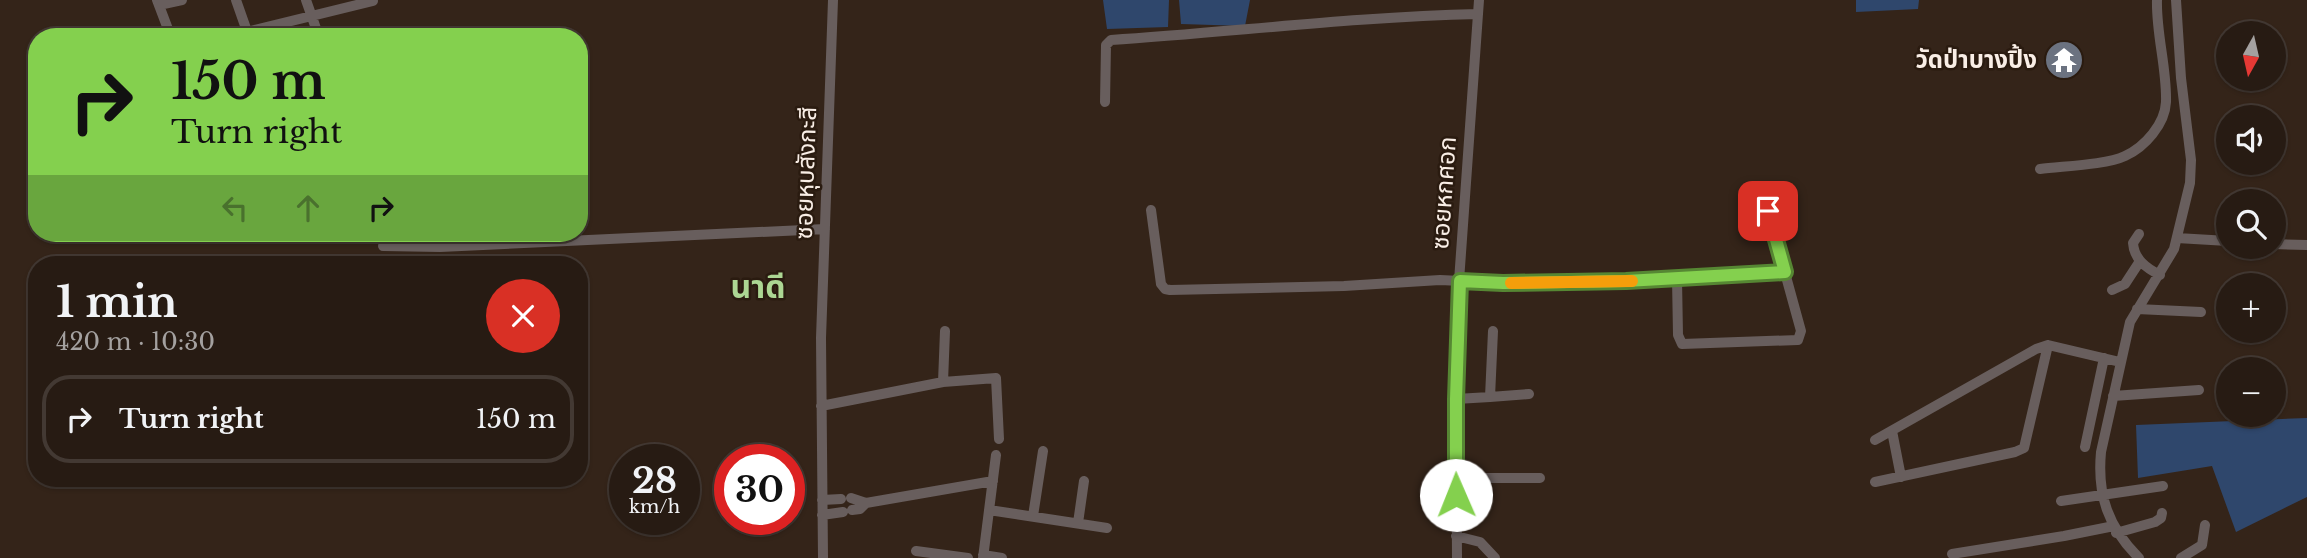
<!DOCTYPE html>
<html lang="en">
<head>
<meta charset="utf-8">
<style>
	:root { --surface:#271b13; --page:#2f241c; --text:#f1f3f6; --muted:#a4a1a0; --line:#433933 }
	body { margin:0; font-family:"Libre Baskerville","Noto Sans Thai",serif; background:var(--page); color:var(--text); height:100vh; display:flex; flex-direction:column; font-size:26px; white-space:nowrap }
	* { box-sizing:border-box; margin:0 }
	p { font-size:23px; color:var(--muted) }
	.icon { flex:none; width:38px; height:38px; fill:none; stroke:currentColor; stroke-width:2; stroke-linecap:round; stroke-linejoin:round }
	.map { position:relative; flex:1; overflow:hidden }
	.panel { position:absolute; left:28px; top:256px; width:560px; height:231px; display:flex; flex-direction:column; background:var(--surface); border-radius:28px; box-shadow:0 2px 5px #0004,0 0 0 2px var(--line) }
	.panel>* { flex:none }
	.guide { position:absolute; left:28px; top:28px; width:560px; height:214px; border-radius:28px; box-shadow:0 2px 5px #0004,0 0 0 2px var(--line); background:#84d04e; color:#111; overflow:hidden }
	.needle { width:46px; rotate:188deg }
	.tools { position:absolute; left:2216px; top:21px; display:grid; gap:14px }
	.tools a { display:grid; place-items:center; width:70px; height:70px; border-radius:50%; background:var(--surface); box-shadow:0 2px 5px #0004,0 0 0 2px var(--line); font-size:35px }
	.speed { position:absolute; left:609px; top:444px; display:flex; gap:14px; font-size:35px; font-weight:700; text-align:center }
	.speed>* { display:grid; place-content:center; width:91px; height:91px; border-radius:50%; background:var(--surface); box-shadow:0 2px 5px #0004,0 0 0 2px var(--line); line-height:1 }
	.speed small { font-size:18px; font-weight:400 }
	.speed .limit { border:10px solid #d22; background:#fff; color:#111 }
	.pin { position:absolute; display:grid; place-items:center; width:60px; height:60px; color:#fff; margin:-30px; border-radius:14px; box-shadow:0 4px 10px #0006 }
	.me { position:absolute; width:77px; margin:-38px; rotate:359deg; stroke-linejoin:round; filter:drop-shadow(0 0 5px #0008) }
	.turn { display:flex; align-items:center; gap:24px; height:147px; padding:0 28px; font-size:32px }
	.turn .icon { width:91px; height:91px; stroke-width:2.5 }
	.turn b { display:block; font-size:49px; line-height:60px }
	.lanes { display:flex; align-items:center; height:66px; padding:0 28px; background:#0003; justify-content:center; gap:35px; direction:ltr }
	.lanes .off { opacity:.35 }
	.round { display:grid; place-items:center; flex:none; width:74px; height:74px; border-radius:37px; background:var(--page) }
	.head { display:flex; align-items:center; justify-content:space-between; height:119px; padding:0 28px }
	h1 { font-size:42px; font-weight:700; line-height:52px }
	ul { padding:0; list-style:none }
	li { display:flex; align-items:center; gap:21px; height:88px; margin:0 14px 10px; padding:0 14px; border:4px solid var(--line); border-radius:28px }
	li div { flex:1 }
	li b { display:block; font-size:26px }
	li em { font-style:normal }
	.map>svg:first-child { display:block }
	.water { fill:#2f476c }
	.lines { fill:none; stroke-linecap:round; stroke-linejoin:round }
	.minor { stroke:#685e5d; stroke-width:10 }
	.route-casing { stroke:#568733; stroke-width:18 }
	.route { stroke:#84d04e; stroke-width:12 }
	.slow { stroke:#f59e0b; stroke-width:12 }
	.labels { text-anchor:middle; stroke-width:5; stroke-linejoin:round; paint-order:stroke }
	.poi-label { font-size:24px; font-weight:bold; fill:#f9eee6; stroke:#2a1b10; text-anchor:end }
	.street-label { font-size:24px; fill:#f9eee6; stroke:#2a1b10 }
	.district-label { font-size:32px; font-weight:bold; fill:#acd693; stroke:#2a1b10 }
</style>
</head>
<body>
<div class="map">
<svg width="2307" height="558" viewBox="0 0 2307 558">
	<rect width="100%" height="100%" fill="#342419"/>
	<path class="water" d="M1103,0h66l-1,27 -61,2z
		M1179,0h71l-5,26 -64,-2z
		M1856,0h63l-1,9 -62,3z
		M2307,418v79l-71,35 -24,-66 -74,12 -2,-53z"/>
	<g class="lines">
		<path class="minor" d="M157,0l14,37
			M236,0l13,37
			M306,0l13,37
			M159,5l23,-5
			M226,37l147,-36
			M1105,102l1,-57 5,-5c122,-8 244,-23 367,-26
			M2040,169c22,-3 66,-4 85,-13 20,-9 40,-32 41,-54 1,-34 -10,-68 -9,-102
			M2241,200v1
			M1151,210l10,74 4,5 5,1 174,-4 96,-6 63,3 123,-2 159,-9
			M2139,234l-6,9c1,16 13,25 27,32
			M2177,238l51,3
			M2273,244l34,1
			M383,246l57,1 385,-18
			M1677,279l1,56 4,9 116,-4 3,-9 -33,-120
			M2112,290l13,-6 15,-23
			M2137,309l64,3
			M943,382l2,-51
			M2113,396l86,-6
			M1490,397l39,-3
			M1456,399l34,-2 3,-66
			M821,406l122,-24 53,-4 3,61
			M1892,431l9,46
			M1875,440l161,-91 12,-4 72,17
			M2085,447l19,-89
			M1456,478h84
			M1875,482l140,-30 9,-4 24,-103
			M851,498l15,5
			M822,500l19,-1
			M2061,501l102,-15
			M852,510l8,-1 6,-6 127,-22
			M989,510l118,18
			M822,515l21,-3
			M1033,516l10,-65
			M1078,523l6,-42
			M2116,533l39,-11 6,-4 1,-5
			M1456,536l24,6 15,16
			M916,551l52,7
			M1952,554l112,-18 50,-10
			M983,555l19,3
			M823,558l-2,-220 12,-338
			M983,558l13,-103
			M1457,558l-1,-159 3,-118 20,-281
			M2139,558c-31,-31 -42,-63 -38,-106l29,-130 44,-73 16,-66 1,-23 -10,-82 -5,-78
			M2181,558l21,-13 3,-20"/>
	</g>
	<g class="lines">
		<defs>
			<path id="route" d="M1456,495v-96l4,-118 43,2 123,-2 159,-9 -17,-61"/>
		</defs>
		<use href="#route" class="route-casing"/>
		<use href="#route" class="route"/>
		<path class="slow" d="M1511,283l121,-2"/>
	</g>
	<defs>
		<symbol id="temple-disc" viewBox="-11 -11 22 22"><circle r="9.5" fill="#6b7280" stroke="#2a1b10"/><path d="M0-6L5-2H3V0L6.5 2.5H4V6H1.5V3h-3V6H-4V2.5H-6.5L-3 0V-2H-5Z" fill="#fff"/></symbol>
	</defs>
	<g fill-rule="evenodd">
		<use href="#temple-disc" x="2042" y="38" width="44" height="44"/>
	</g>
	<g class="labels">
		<g class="poi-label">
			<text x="2037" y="68">วัดป่าบางปิ้ง</text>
		</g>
		<g class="street-label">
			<text transform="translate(806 173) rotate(-88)" y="8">ซอยหุบสังกะสี</text>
			<text transform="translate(1444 193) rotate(-86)" y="8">ซอยหกศอก</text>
		</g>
		<g class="district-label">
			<text x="758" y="298">นาดี</text>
		</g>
	</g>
</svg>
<div class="tools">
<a><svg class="needle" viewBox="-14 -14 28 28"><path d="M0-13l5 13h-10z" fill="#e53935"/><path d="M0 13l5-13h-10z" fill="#a4a1a0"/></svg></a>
<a><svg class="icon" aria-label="sound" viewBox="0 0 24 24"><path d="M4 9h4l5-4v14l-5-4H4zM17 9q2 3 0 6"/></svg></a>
<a><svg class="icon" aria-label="search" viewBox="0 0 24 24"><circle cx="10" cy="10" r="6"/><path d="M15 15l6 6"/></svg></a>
<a>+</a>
<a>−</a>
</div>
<div class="speed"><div>28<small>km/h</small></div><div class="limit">30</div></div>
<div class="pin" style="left:1768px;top:211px;background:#d93025"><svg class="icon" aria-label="arrive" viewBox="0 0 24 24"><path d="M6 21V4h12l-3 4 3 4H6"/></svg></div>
<svg class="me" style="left:1456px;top:495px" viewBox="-20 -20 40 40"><circle r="19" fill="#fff"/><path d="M0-13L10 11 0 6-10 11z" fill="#84d04e"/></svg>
<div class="guide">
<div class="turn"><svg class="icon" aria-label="right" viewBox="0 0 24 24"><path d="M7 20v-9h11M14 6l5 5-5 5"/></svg><div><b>150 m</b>Turn right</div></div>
<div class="lanes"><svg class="icon off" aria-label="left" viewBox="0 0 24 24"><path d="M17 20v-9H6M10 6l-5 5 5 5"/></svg><svg class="icon off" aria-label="ahead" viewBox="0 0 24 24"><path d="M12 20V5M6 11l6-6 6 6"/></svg><svg class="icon" aria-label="right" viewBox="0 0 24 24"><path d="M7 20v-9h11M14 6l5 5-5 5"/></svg></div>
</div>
<section class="panel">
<div class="head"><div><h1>1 min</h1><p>420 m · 10:30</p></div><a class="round" style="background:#d93025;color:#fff"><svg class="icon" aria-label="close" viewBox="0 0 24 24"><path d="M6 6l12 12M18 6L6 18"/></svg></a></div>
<ul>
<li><svg class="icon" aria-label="right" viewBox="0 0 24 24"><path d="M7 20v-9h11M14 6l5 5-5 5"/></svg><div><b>Turn right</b></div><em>150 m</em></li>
</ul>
</section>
</div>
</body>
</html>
